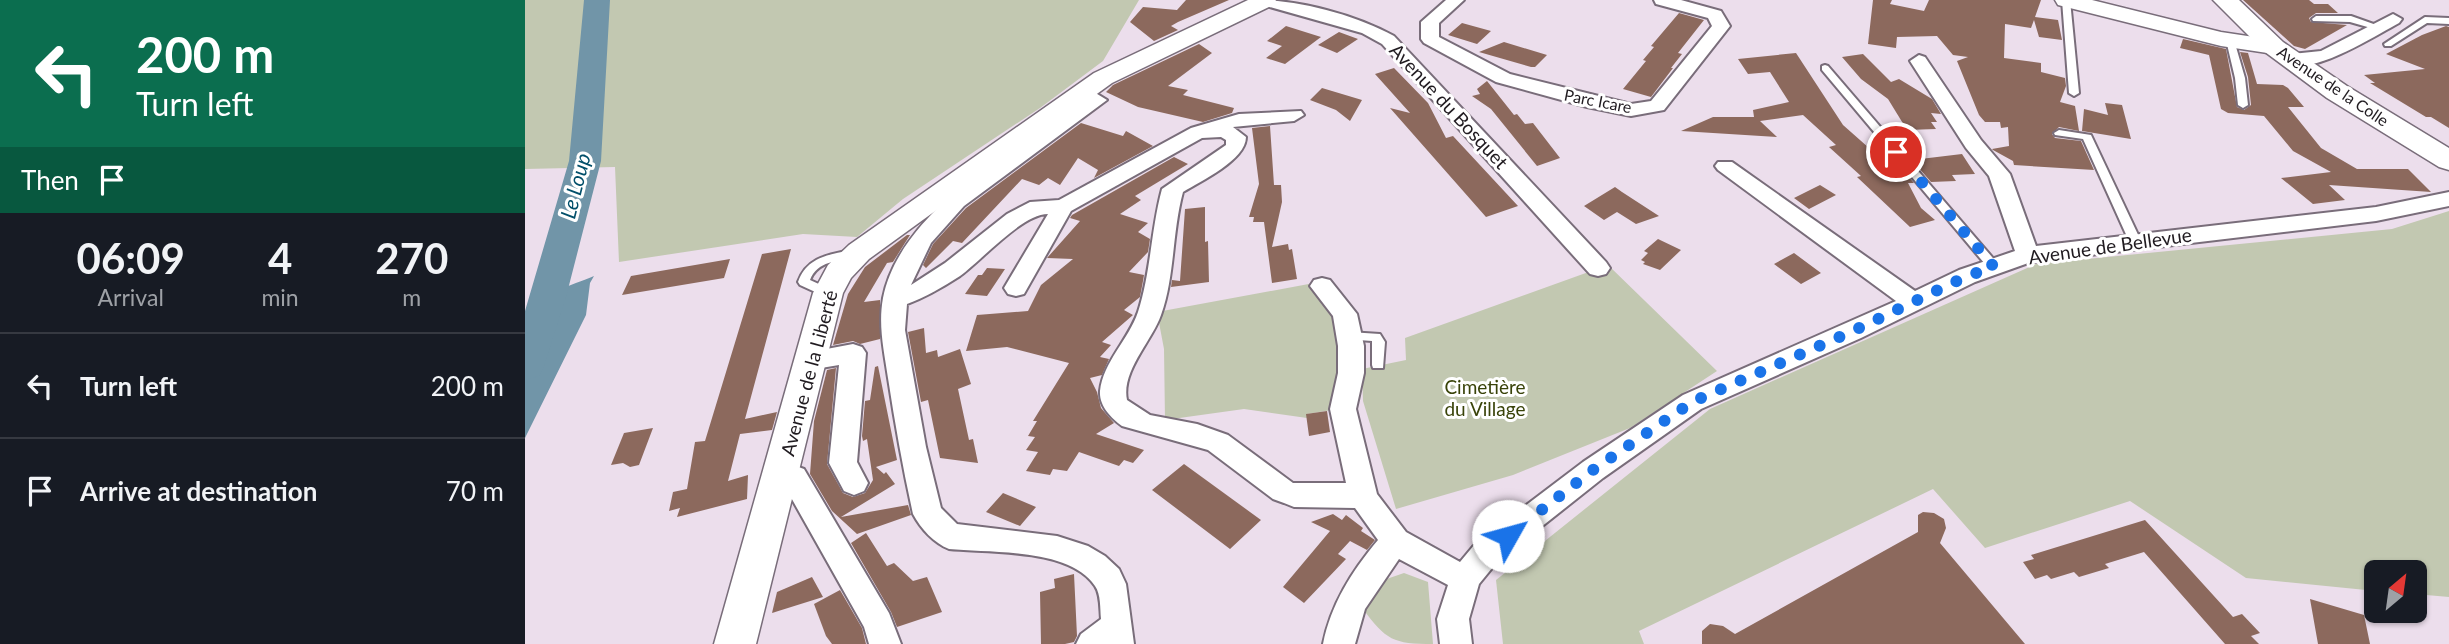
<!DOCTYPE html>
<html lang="en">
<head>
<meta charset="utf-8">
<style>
	:root { --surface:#171b24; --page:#242831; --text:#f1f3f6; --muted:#9ea1a6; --line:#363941 }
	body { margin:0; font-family:Lato,sans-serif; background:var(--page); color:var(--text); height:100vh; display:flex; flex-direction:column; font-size:26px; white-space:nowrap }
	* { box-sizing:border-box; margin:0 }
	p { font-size:23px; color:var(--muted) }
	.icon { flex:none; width:38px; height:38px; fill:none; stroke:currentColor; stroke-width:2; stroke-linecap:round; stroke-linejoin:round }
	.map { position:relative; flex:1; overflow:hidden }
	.drawer { display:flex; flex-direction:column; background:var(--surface); width:525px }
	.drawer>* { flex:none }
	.hud { background:#0b6e4f; color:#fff; overflow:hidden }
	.needle { width:46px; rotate:29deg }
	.controls { position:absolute; left:1839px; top:560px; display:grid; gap:14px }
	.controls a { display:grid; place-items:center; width:63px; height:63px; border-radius:10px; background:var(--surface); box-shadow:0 2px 5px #0004; font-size:35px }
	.pin { position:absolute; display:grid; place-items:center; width:60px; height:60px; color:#fff; margin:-30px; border:4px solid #fff; border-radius:50%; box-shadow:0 2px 7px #0007 }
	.me { position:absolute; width:77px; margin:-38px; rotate:52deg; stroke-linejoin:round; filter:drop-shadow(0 0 5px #0008) }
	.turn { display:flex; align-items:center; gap:24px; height:147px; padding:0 21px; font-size:32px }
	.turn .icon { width:91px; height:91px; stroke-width:2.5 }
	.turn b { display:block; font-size:49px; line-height:60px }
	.then { display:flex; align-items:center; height:66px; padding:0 21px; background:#0003; gap:14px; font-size:26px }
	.eta { display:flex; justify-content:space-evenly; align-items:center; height:119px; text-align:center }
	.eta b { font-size:42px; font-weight:700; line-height:49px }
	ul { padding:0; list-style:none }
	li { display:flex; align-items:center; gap:21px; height:105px; padding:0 21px; border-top:2px solid var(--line) }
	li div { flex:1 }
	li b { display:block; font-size:26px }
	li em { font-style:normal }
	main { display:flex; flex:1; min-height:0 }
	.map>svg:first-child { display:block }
	.green { fill:#c2c8b1 }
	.water { fill:#7195a8 }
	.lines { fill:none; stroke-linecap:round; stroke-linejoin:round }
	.river { fill:#7195a8; fill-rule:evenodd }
	.building { fill:#8c695d }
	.service-casing { stroke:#796d7a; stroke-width:4 }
	.minor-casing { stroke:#796d7a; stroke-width:4 }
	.tertiary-casing { stroke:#796d7a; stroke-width:3 }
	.secondary-casing { stroke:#796d7a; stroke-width:3 }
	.service { fill:#fff; fill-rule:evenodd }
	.minor { fill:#fff; fill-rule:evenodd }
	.tertiary { fill:#fff; fill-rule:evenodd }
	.secondary { fill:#fff; fill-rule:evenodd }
	.route { stroke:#1a73e8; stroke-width:12; stroke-dasharray:0 21.6 }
	.labels { text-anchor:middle; stroke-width:6; stroke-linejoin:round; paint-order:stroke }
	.far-street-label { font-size:16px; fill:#201b20; stroke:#fff }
	.street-label { font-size:19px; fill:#201b20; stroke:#fff }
	.park-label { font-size:19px; fill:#394309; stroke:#fff }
	.water-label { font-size:21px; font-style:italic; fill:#024f6a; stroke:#fff }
</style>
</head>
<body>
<main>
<section class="drawer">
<div class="hud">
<div class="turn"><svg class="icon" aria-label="left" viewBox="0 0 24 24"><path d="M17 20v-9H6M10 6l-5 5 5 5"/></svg><div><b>200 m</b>Turn left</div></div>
<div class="then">Then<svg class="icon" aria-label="arrive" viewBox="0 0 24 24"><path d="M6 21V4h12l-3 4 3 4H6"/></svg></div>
</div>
<div class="eta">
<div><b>06:09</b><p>Arrival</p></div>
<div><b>4</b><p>min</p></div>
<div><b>270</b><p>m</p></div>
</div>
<ul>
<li><svg class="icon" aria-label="left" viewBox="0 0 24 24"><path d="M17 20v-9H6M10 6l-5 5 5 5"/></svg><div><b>Turn left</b></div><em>200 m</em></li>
<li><svg class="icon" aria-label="arrive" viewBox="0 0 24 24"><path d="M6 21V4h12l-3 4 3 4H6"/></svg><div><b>Arrive at destination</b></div><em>70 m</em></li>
</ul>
</section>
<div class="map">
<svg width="1924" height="644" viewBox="0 0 1924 644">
	<rect width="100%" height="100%" fill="#ecdeec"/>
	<path class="green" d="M0,0h614l-36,61 -63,47 -137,91 -46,38 -54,-3 -184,28 -4,-95 -90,2z
		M1924,211v386l-34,-3v-22h-38l-1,19 -130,-13 -116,-77 -145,47 -52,-59 -294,142 5,13h-141l-7,-64 214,-171 326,-145 356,-35z
		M1083,265l109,106 -87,57 -117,47 -117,34 -33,-108 -1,-32 44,-9 -1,-22z
		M789,283l24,27 9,64 -15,36 -25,4v4l-63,-9 -79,11 -1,-71 -7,-37z
		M879,573l24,9 5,62c-40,0 -47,-4 -70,-35l12,-26z"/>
	<path class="water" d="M69,276l-4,7 -4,32 -61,123v-122c11,-21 48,-31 69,-40z"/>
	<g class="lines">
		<path class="river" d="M59,0h26l-9,161 -35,136 -22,69 -5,10 -14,4v-69l44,-150z"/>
	</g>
	<path class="building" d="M661,0h43l-51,22 -7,4 7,4 -24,11 -24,-19 13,-15 34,3z
		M1348,0h19l-2,4 34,7 5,-11h112l-6,17 23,3 4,20 -23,-3 -5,-17 -3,8 -26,-4 -1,34 37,5v9l24,6 1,8 -6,16 15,4 4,25 -20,-4 -7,7 3,4 26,3 13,29 -80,-5 -1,-4 -20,-11 -1,-1 17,-3 -1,-19 -7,1 -1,-6h-15l-6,-7 -22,-54 11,-4 -15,-2 -16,-19 -40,1 -1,11 -28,-4z
		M1718,0h66l5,4h14l10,9h-22l-7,5 2,4 36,3 -42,24 -11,-3z
		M1154,13l25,7 -26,33 4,1 -11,14h2l-22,29 -28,-8 23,-28 -3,-1 11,-13 -3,-1z
		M937,23l29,8 -14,13 -29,-9z
		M761,26l35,11 -36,27 -19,-6 16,-12 -15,-5z
		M1921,26l3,1v101l-18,-11h-5l-56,-34h5l-11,-8 61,-6 -39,-15 36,-19z
		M814,32l19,7 -21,14 -19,-8z
		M1658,39l43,10 11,58 7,3 7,-5 -3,-28 -8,-25 8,1 9,31 26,1 5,3 16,19h-16l33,41 36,21h51l23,23 -102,-7 16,15 -32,4 -32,-26 50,-6 -38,-21 -29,-35 -36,-3 -7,-4 -12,-54 -29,-7z
		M979,42l43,13 -12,12h-4l-52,-15z
		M674,44l13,9 -44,33 20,4 -5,5 51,13 -2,5 -29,9 -65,-15 -32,-15 7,-7z
		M1271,53l47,72 43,38 10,-1 18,21h-6l13,25 14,12 -25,7 -53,-50 4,-1 -32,-29 7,-2 -33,-30 -43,6 17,16 -96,-6 32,-14h41l-1,-7 36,-8 -19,-30 -22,2 -10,-15z
		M1338,54l28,28 8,-3 33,20 9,15 -10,-1 6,9h-6l5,7 -29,1 -19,-31 -27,-20 -19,-22z
		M869,68l34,35 18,35 7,-2 65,70 -32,11 -96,-109 20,5 -35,-39z
		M962,81l27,34 3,-1 8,10 8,-1 27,35 -23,8 -46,-57 -19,-13 8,-2 -3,-5z
		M797,88l40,12 -12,21 -14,-11 -26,-10z
		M1580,103l17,2 9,34 -49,-8 2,-22 24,6z
		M556,123l42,13 3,-5 27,15 -59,32 4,-8 -20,-12 -18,27 -12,-7 -9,7 -17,-6 -60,64 -9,-2 -27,27 -3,-3 10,-21 33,-36z
		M745,126l4,59h7l1,17 -10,45 16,-3 1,6 3,-1 5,30 -25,4 -8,-61h-11l1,-5h-5l10,-33 -7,-56z
		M1437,154l13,20 -23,1 4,6 -25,1 -19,-22z
		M649,157l14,7 -53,32 6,4 -21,14 28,9 -10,9 12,7 -2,13 -19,20 15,3 -1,6 -3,16 -16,13 9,5 -31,27 9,3 -11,12 9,2 -7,16 -12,3 7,14 4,16 13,15 -18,11 48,16 -11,13 -9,-3 -5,6 -40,-14 -12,19 -14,-2 -3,6 -24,-4 12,-19 -12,-2 9,-13 -7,-1 9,-15h-4l36,-58 -62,-16 -41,4 11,-36 51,-4 13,-26 32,-26 -26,-1 33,-37 -10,-3 2,-3z
		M1295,185l16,10 -27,14 -15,-11z
		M1090,187l7,5 37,24 -23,8 -19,-12 -13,8 -20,-14z
		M680,207v35l3,-1 1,41 -38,5 1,-7 8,1 5,-72z
		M382,235h3l-17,27 -6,1 -23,39 16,-2v39l-20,5 -7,-3 -20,4 15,-51 17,-27z
		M1133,239l23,11 -21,20 -17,-6 2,-2 -4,-2 7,-7 -4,-2z
		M266,249l-46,170 32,-7 -5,18 -32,4 -12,47 20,-6 -1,24 -70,18 3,-9 -11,3 4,-19 14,-3 8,-47 10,-1 57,-187z
		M1269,253l27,20 -20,11 -27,-20z
		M205,259l-6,19 -102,17 9,-19z
		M462,268l18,1 -18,27 -22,-2 13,-19h4z
		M399,328l2,25 11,-3 1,7 22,-8 11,35 -13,5 11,51 4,-1 5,24 -38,-5 -12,-58 -7,2 -13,-70z
		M353,366l19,94 -21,7 8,7 2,-2 9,12 -54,33 67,-12 3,10 -54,19 -25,-23 -22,-37 4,-53 13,-51 9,-2 -9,96 16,29 10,4 12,-4 8,-13 -6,-41 -4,2 -1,-5 3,-35 5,-1 5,-33z
		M802,411l3,21 -21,4 -3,-22z
		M128,428l-14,37 -9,2 -7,-4 -12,2 13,-32z
		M659,464l77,56 -31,29 -78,-59z
		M478,493l33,14 -16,19 -34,-14z
		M1398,512l11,1 10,6 2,9 -6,15 85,101h-323v-13l8,-7 13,2 12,8 183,-102v-17z
		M808,514l9,6 4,-5 17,13 -2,3 14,9 -8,10 -17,-9 -12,13 8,5 -42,44 -21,-16 47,-56 -19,-9z
		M1620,520l88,97 9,-3 18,19 -9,3 8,8h-34l-81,-92 -39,12 4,4 -30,9 -5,-5 -23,7 -4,-4 -12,4 -12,-17 11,-3 -3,-4z
		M341,533l21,33 7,-3 19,18 14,-4 15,35 -45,15 -6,-15 -40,-69z
		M549,574l3,62 -3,6 -9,2h-24l-1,-52 15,-4 -1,-9z
		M287,577l11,20 -51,16 5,-21z
		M315,590l22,38 4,16h-34l-6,-8 -12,-32z
		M1785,599l54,16 6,29h-52z"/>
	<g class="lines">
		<defs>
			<path id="service" d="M1537,0h8l9,93 -5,3 -5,-3z
				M1791,16h35l31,11 -4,3 -28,-8 -37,-1 -1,-2z
				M1900,17l24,1v6l-22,-1 -36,23h-6l-1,-2z
				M1705,37l4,3 11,38 3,27 -5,3 -5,-3 -3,-27 -9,-38z
				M1300,65l3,1 170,198 2,3 -2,3h-8l-168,-200v-4z
				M1534,130l32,5 50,106 -2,3h-8l-2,-3 -46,-102 -28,-4 -1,-2z
				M326,250l4,1 2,3 -2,3c-17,4 -38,4 -45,23l22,10 2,3 -2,3h-8l-24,-11 -2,-3c9,-25 30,-27 53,-32z
				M824,332l31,2 5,8 -2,26h-10l-1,-3v-24l-27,-2 -2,-3z"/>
			<path id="minor" d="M732,0c43,0 99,15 137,36l212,226 4,6 -4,6 -8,2 -8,-2 -208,-230 -20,-11 -103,-29z
				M921,0h18l-25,23v14l71,37 121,30 20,-3 61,-75 -4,-8 -52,-14 -2,-4h27l40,11 9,15 -66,84 -33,6 -44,-9 -91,-25 -72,-39 -3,-4v-17z
				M1868,14l9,5 -3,4c-21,11 -97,60 -116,37l9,-6 29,-3z
				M1394,55l6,2 56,83 29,34 26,72 340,-39 73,-15v14l-73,15 -345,41 -56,20 -114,56 -160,71 -98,69 -106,84 -18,22 -10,35 3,25h-32l-3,-25 11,-34 -49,-26 -34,50 -10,35h-32c8,-40 29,-73 55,-104l-23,-32 -61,-1 -10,-4 -11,-4 -65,-49 -86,-24c-11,-8 -23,-20 -22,-35 3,-29 29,-52 38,-79 13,-40 13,-83 24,-123l64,-44v-5l-5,-3 -19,1 -131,73 -47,83 -8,2 -8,-2 -4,-6 44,-74c-26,0 -66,46 -88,62 -17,11 -34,21 -53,28l-2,26 21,117 15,61 16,16 100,12 31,10 17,10 14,13 7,15 8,60h-58l5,-10 20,-15c-1,-10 0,-25 -6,-33 -25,-38 -105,-33 -146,-37 -15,-6 -28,-20 -36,-35 -10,-45 -18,-90 -25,-136 -4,-27 -10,-53 -5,-80 17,-87 132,-149 200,-197l-11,-8 3,-4h14l18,11 -143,106 -33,37 -20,42 34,-22 62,-49 23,-12 29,-2 132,-72 48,-14 62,-3 3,4 -10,6 -61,6 13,10c0,23 -45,44 -63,55 -11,40 -8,84 -22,123 -9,26 -40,56 -34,85l23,15 47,9 31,11 65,48h53l-16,-74 8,-36v-27l-5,-30 -23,-30 4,-6 8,-2 8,2 27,34 7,32v27l-8,36 21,85 29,38 54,30 15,-18 108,-82 100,-67 213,-94 -178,-131 -3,-4 3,-4h14l183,129 44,-21 56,-19 -26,-75 -23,-28 -56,-87z
				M328,344l9,3 4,6 -9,109 11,21 -4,8 -10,4 -10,-4 -15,-28 10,-98 -30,5 -9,-2 -4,-7 4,-7z
				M257,461l22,8 85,144 12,31h-32l-5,-17 -80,-142 -12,-5 -4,-8 4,-8z"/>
			<path id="tertiary" d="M723,0h28l-3,5 -161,78 -243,176 -18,19 -8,15 -87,351h-42l99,-351 15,-28 21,-20 245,-172z
				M1530,0h37l129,32 53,8 8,2 4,5 -4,5 -8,2 -53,-8 -163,-41z"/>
			<path id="secondary" d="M1688,0h26l44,42 64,44 102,62v22l-10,-3 -112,-69 -62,-46z"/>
		</defs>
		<use href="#service" class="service-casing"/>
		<use href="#minor" class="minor-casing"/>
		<use href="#tertiary" class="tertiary-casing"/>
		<use href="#secondary" class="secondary-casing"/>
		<use href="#service" class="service"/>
		<use href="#minor" class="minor"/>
		<use href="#tertiary" class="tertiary"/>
		<use href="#secondary" class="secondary"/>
	</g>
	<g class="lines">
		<path class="route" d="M983,536l85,-66 99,-68 159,-70 116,-56 27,-9 -98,-115"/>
	</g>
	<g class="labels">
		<g class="far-street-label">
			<text transform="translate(1808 86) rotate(34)" y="6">Avenue de la Colle</text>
			<text transform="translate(1073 101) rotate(11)" y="6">Parc Icare</text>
		</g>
		<g class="street-label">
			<text transform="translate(924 106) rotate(47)" y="7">Avenue du Bosquet</text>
			<text transform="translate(1585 246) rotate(-8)" y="7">Avenue de Bellevue</text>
			<text transform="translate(284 373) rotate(-75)" y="7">Avenue de la Liberté</text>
		</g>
		<g class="park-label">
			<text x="960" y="394">Cimetière<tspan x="960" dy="22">du Village</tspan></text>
		</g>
		<g class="water-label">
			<text transform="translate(51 186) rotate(-76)" y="7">Le Loup</text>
		</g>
	</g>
</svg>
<div class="controls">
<a><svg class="needle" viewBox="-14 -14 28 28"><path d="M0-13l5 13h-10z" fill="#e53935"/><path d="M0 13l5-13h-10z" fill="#9ea1a6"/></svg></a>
</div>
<div class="pin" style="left:1371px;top:152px;background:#d93025"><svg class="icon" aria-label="arrive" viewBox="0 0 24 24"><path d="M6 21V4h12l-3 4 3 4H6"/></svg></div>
<svg class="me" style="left:983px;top:536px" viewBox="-20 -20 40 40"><circle r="19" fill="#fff"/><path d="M0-13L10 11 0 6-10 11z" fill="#1a73e8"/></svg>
</div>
</main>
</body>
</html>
